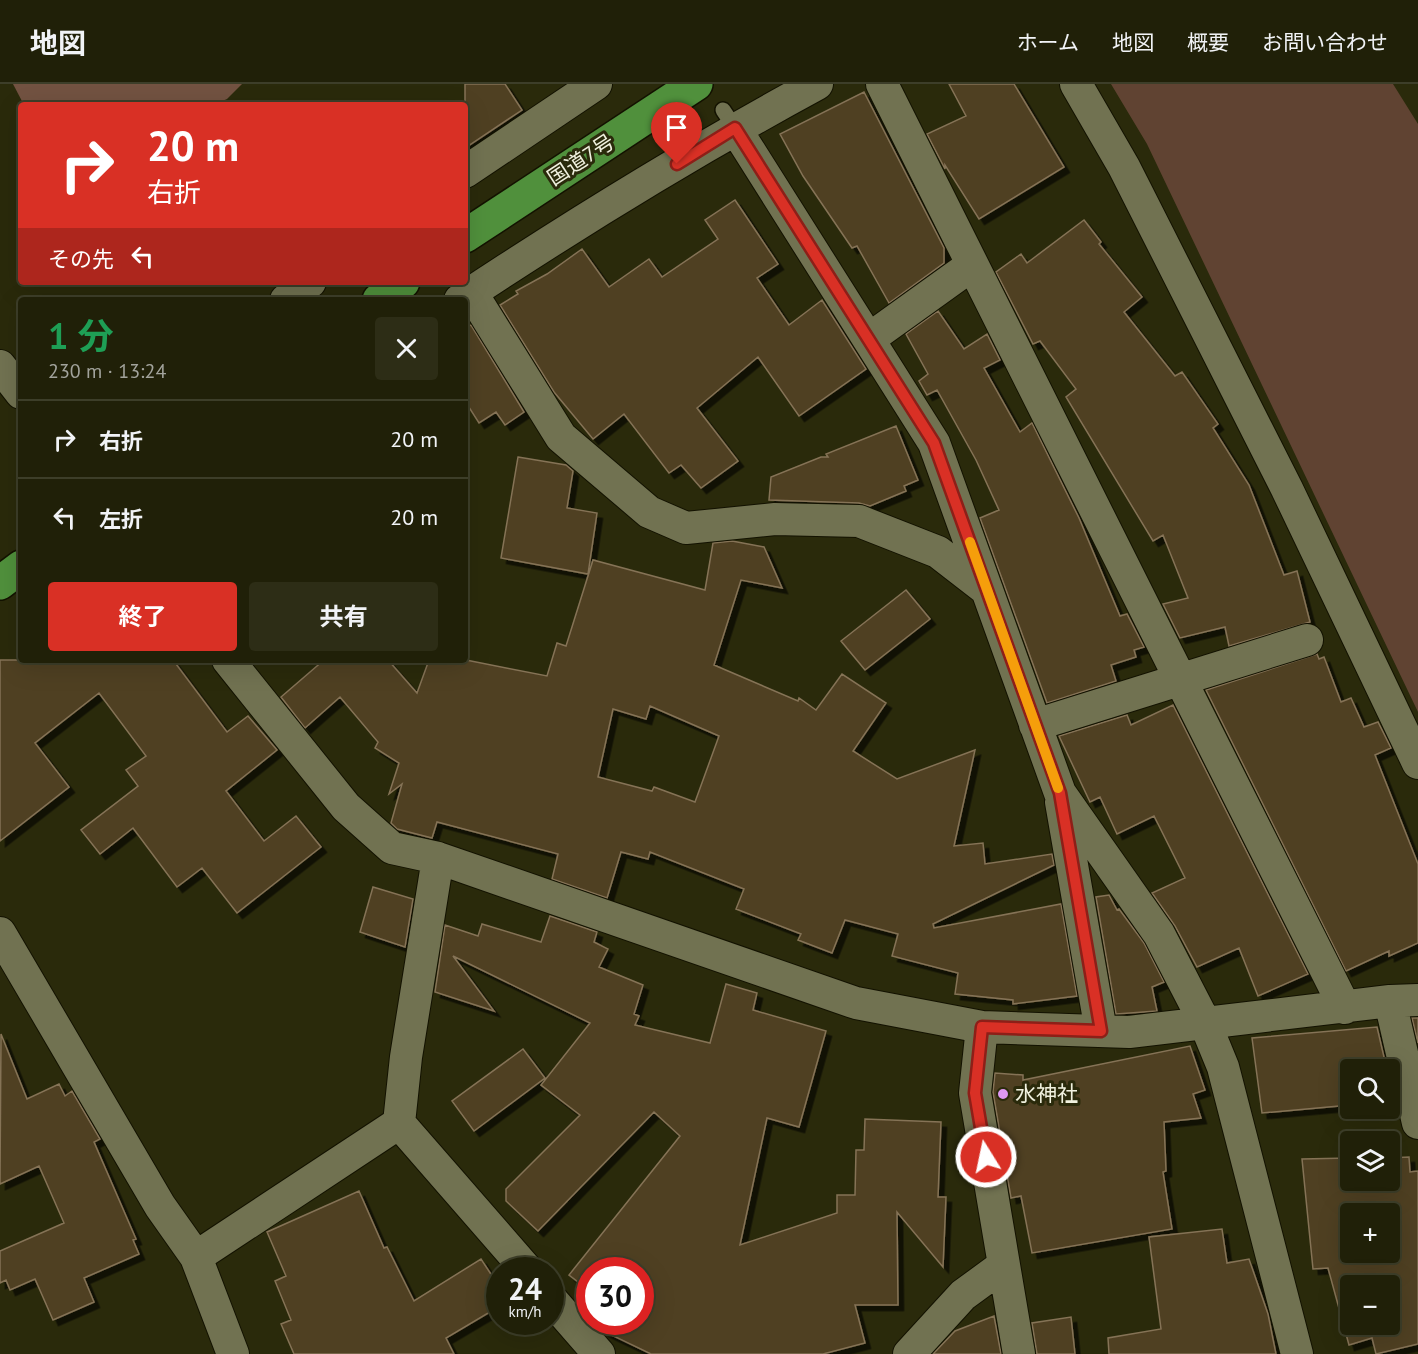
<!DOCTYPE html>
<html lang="ja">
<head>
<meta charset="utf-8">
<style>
	:root { --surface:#202008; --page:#2d2d16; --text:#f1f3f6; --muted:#a2a39c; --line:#3d3e29; --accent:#d93025 }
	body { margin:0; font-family:"PT Sans","Noto Sans JP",sans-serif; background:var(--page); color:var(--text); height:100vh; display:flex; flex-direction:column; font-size:22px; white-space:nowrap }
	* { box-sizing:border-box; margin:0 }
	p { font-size:20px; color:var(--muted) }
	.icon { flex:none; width:33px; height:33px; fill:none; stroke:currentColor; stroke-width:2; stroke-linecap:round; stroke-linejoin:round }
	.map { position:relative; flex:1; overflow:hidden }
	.side { position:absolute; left:18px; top:213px; width:450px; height:366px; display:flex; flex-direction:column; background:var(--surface); border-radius:6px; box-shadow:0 6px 24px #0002,0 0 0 2px var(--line) }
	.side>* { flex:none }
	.hud { position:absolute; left:18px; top:18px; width:450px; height:183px; border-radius:6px; box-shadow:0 6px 24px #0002,0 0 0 2px var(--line); background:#d93025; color:#fff; overflow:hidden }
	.buttons { position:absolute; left:1340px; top:975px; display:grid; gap:12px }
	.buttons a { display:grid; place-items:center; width:60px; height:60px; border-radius:6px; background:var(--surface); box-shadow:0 6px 24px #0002,0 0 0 2px var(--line); font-size:30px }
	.speed { position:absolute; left:486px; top:1173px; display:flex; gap:12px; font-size:30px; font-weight:700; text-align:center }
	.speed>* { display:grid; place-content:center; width:78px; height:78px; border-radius:50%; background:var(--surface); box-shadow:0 6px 24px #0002,0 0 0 2px var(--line); line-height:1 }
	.speed small { font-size:15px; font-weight:400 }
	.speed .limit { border:9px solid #d22; background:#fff; color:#111 }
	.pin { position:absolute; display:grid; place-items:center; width:51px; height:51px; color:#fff; margin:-62px -26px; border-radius:50% 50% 50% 0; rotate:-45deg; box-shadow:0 0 6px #0007 }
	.pin .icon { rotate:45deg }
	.me { position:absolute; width:66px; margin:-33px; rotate:350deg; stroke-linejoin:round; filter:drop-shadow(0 0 4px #0008) }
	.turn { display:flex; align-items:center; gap:21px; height:126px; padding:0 30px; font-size:27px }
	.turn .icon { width:78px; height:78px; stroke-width:2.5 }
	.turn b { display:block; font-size:42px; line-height:51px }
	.then { display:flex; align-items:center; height:57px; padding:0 30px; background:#0003; gap:12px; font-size:22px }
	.round { display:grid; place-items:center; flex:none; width:63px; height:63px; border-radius:6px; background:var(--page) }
	.headline { display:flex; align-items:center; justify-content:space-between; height:102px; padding:0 30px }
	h1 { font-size:36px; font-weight:700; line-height:45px; color:#1e9e55 }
	.button { display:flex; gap:12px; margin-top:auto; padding:12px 30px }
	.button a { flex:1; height:69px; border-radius:6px; background:var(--accent); color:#fff; font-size:24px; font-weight:700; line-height:69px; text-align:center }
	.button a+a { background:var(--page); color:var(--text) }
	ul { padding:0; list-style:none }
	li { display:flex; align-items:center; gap:18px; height:78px; padding:0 30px; border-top:2px solid var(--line) }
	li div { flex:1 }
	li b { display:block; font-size:22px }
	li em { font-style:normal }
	header { display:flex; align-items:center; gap:36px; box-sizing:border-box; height:84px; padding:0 30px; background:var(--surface); border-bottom:2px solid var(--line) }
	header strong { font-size:28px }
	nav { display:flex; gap:33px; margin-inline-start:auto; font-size:21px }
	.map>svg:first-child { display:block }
	.green { fill:#604332 }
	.forest { fill:#725241 }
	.building { fill:#4f3f23; stroke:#857356; stroke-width:1.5; fill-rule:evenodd; filter:url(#shadow) }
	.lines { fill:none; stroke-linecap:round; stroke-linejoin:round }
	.service-casing { stroke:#131200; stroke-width:18 }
	.minor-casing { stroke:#131200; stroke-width:34 }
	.trunk-casing { stroke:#131200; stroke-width:36 }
	.service { stroke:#717251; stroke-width:15 }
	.minor { stroke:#717251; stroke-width:32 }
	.trunk { stroke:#50903c; stroke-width:33 }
	.route-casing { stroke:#8d1f18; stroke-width:15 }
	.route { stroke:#d93025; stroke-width:10 }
	.slow { stroke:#f59e0b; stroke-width:10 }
	.poi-dot { fill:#de98f2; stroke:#2a2a0b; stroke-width:2 }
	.labels { text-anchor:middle; stroke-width:6; stroke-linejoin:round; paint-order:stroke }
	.street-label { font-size:21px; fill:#f0f1df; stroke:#2a2a0b }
	.poi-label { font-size:21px; fill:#f0f1df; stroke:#2a2a0b; text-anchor:start }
</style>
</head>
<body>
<header>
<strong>地図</strong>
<nav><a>ホーム</a><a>地図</a><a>概要</a><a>お問い合わせ</a></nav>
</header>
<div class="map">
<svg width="1418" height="1270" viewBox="0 0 1418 1270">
	<defs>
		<filter id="shadow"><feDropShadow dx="5.5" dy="5.5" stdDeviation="0" flood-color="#0009"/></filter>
	</defs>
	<rect width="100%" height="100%" fill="#2a2a0b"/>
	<path class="green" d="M1111,0h282l25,40v588l-271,-568z"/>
	<path class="forest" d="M13,0h229l-15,15 -14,6h-189z"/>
	<path class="building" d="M465,0h40l17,26 -57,38z
		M949,0h65l50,83 -85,52 -34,-54v4l-18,-35 39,-18z
		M864,8l80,156v15l-55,40 -32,-57 -5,2 -49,-72 -23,-42z
		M735,116l43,64 -21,14 32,47 33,-25 44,69 -67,47 -41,-59 -61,51 41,53 -37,27 -20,-23 -12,8 -45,-59 -31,25 -39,-47 -54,-87 18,-11 -2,-3 31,-17 35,-25 27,38 40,-28 13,18 56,-38 -13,-19z
		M1084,136l17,22 -2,2 43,53 -18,15 51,64 7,-4 36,52 -5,4 36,57 35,90 13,-4 13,51 -81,24 -4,-19 -45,11 -17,-34 25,-6 -25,-63 -10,6 -87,-144 10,-8 -36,-48 -7,3 -37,-72 25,-18 6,9z
		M938,227l26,38 23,-15 13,26 -16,8 36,64 12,-9 47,95 41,98 7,-2 17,33 -10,3 2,7 -25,8 5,16 -69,22 -67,-185 19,-8 -23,-50 -39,-70 -10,5 -8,-14 9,-7 -22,-40z
		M471,241l53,87 -19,13 -9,-13 -17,11 -14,-22v-72z
		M896,342l22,54 -14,6 2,5 -36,15 -11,-3 -90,-3 2,-23 50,-20h7l-2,-3z
		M518,373l48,8 7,6 -6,37 30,5 -9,61 -87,-16z
		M732,457l32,6 18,41 -41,-8 -27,85 84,36 1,-3 17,12 26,-36 44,29 -33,48 44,28 78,-29 -21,96 29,-3 2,21 67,-10 2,11 -121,59 1,4 127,-24 16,92 -64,8v-4l-58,-6 3,-21 -66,-17 6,-22 -53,-14 -13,33 -34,-13 3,-6 -65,-25 8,-20 -94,-37 -2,7 -27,-7 -14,46 -55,-19 6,-25 -121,-32 -5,16 -35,-9 -6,-6 11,-39 -13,10 10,-31 -24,-15 3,-6 -38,-45 -35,31 -24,-31 43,-37h64l29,33 12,-33h37l81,16 10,-33 9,3 27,-86 112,30 8,-47zM650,622l69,30 -24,66 -41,-15 -2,4 -54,-14 15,-68 33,10z
		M906,506l24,29 -65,51 -24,-29z
		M1317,570l2,5 5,-2 17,45 10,-4 13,29 14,-5 13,26 -16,7 43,109v79l-29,13v-5l-43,20 -140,-281z
		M0,576h173l54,72 21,-16 29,34 -51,41 38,50 32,-25 25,31 -84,66 -35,-45 -25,19 -44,-59 -33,26 -19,-24 57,-44 -12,-16 20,-14 -47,-63 -64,50 34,44 -69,54z
		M1173,621l135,269 -50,22 -19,-48 -42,19 -22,-41 -23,-33 33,-15 -31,-62 -37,18 -17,-37 -10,5 -31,-66 68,-21 4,10z
		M373,803l40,12 -8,48 -45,-15z
		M1109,811l8,15 2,-1 25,34 20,39 -12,5 5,24 -41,3 -20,-117z
		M550,832l47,16 -3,10 14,7 -9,18 44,18 -9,29 5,2 -4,9 75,18 16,-59 31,9 -4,17 73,21 -27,96 -32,-9 -27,127 97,-32v-18h18l1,-45h8l1,-31 76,3 -3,75h8l-3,70 -46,-55 1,93h-43l10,38 -42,11h-172l-48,-23 -9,-9h46v-52h-50v21l-21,-16 111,-139 -26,-24 -116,119 -32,-30v-12l74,-74 -39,-30 49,-62 -137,-67 41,55 -59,-19 10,-67 33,11 4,-12 59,18z
		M1412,934h6v25z
		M1377,943l10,43h-37v35l-88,8 -10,-75z
		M1,950l26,65 32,-15 6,12 7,-5 28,48 -6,3 42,97 -3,1 6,14 -55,24 10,24 -41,18 -18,-41 -25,11 -4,-10 -6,3v-32l64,-28 -25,-57 -39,18z
		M1190,962l15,44 -12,4 8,24 -37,4 2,49 -3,1 9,57 -140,24 -11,-57 -10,2 -18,-106 2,-19 28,2v5z
		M523,965l22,29 -71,53 -22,-30z
		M1409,1073l1,15 8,-1v173l-42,10 -4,-16 -23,7 -21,-77 -15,1 -11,-110 48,-1v22h39v-22zM1350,1130h39v38h-39zM1350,1202h39v38h-39z
		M359,1107l25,57 3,-1 27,54 67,-42 19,29v18l-54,32 8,16h-160l-13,-30 10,-4 -16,-39 11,-5 -19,-44z
		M1222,1145l5,34 22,-4 19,55 8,40h-167l-1,-16 53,-9 -12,-92z
		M994,1232l7,38h-68l22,-23z
		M1071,1233l4,37h-38l-5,-31z"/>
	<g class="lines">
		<defs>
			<path id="service" d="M723,26l12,18"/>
			<path id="minor" d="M882,0l463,924
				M1076,0l48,83 163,322 131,274
				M735,44l199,315 126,350 99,141 46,89 18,44 74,287
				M465,88l131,-88
				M471,208l90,145 88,75 37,16 89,-9 84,2 79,31 49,38
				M286,216l24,-18
				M460,216c116,-77 235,-150 357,-216
				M869,255l103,-74
				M0,282l21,27
				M228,576l118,147 46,41 46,10 418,145 126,24 147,5 261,-31 28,-1
				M1035,641l272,-85
				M1061,718l40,229
				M0,849l160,273 36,51 37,97
				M1390,917l28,122
				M982,943l-7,66 44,261
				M399,1039l7,-66 32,-199
				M196,1173l203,-134 128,147
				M550,1214l49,56
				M909,1270l54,-59 41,-30"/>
			<path id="trunk" d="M465,152l231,-152
				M379,216l24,-18
				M0,499l21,-16"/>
		</defs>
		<use href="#service" class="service-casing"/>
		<use href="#minor" class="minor-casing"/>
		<use href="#trunk" class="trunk-casing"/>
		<use href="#service" class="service"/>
		<use href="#minor" class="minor"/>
		<use href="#trunk" class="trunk"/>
	</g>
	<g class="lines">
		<defs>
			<path id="route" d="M677,80l58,-36 199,315 126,350 41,238 -119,-4 -7,66 11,64"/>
		</defs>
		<use href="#route" class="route-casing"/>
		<use href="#route" class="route"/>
		<path class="slow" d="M970,458l88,246"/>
	</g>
	<circle class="poi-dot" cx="1003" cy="1010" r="6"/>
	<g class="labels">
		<g class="street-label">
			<text transform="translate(581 76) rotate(-33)" y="7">国道7号</text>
		</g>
		<g class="poi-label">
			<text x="1015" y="1017">水神社</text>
		</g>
	</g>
</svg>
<div class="buttons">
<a><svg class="icon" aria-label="search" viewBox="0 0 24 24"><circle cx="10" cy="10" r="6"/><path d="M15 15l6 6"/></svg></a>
<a><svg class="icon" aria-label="layers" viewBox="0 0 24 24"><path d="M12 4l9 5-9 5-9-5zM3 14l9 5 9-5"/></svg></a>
<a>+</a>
<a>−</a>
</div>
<div class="speed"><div>24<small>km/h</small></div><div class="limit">30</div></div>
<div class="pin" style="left:677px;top:80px;background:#d93025"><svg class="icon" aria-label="arrive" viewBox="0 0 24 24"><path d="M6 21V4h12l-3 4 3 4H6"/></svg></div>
<svg class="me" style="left:986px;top:1073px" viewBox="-20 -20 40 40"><circle r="17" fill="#d93025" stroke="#fff" stroke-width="3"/><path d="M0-11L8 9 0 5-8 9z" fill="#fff"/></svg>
<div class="hud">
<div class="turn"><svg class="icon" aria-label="right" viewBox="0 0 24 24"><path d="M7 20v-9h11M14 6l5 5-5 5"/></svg><div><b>20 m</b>右折</div></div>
<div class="then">その先<svg class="icon" aria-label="left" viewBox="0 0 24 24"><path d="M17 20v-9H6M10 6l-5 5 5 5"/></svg></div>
</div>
<section class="side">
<div class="headline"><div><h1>1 分</h1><p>230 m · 13:24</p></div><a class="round"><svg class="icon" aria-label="close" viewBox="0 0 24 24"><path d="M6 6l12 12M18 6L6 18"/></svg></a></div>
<ul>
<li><svg class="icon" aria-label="right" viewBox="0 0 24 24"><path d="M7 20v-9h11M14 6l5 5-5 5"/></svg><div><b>右折</b></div><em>20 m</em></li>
<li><svg class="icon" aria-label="left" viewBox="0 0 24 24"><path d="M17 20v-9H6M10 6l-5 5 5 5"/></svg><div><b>左折</b></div><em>20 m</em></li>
</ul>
<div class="button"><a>終了</a><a>共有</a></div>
</section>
</div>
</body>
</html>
